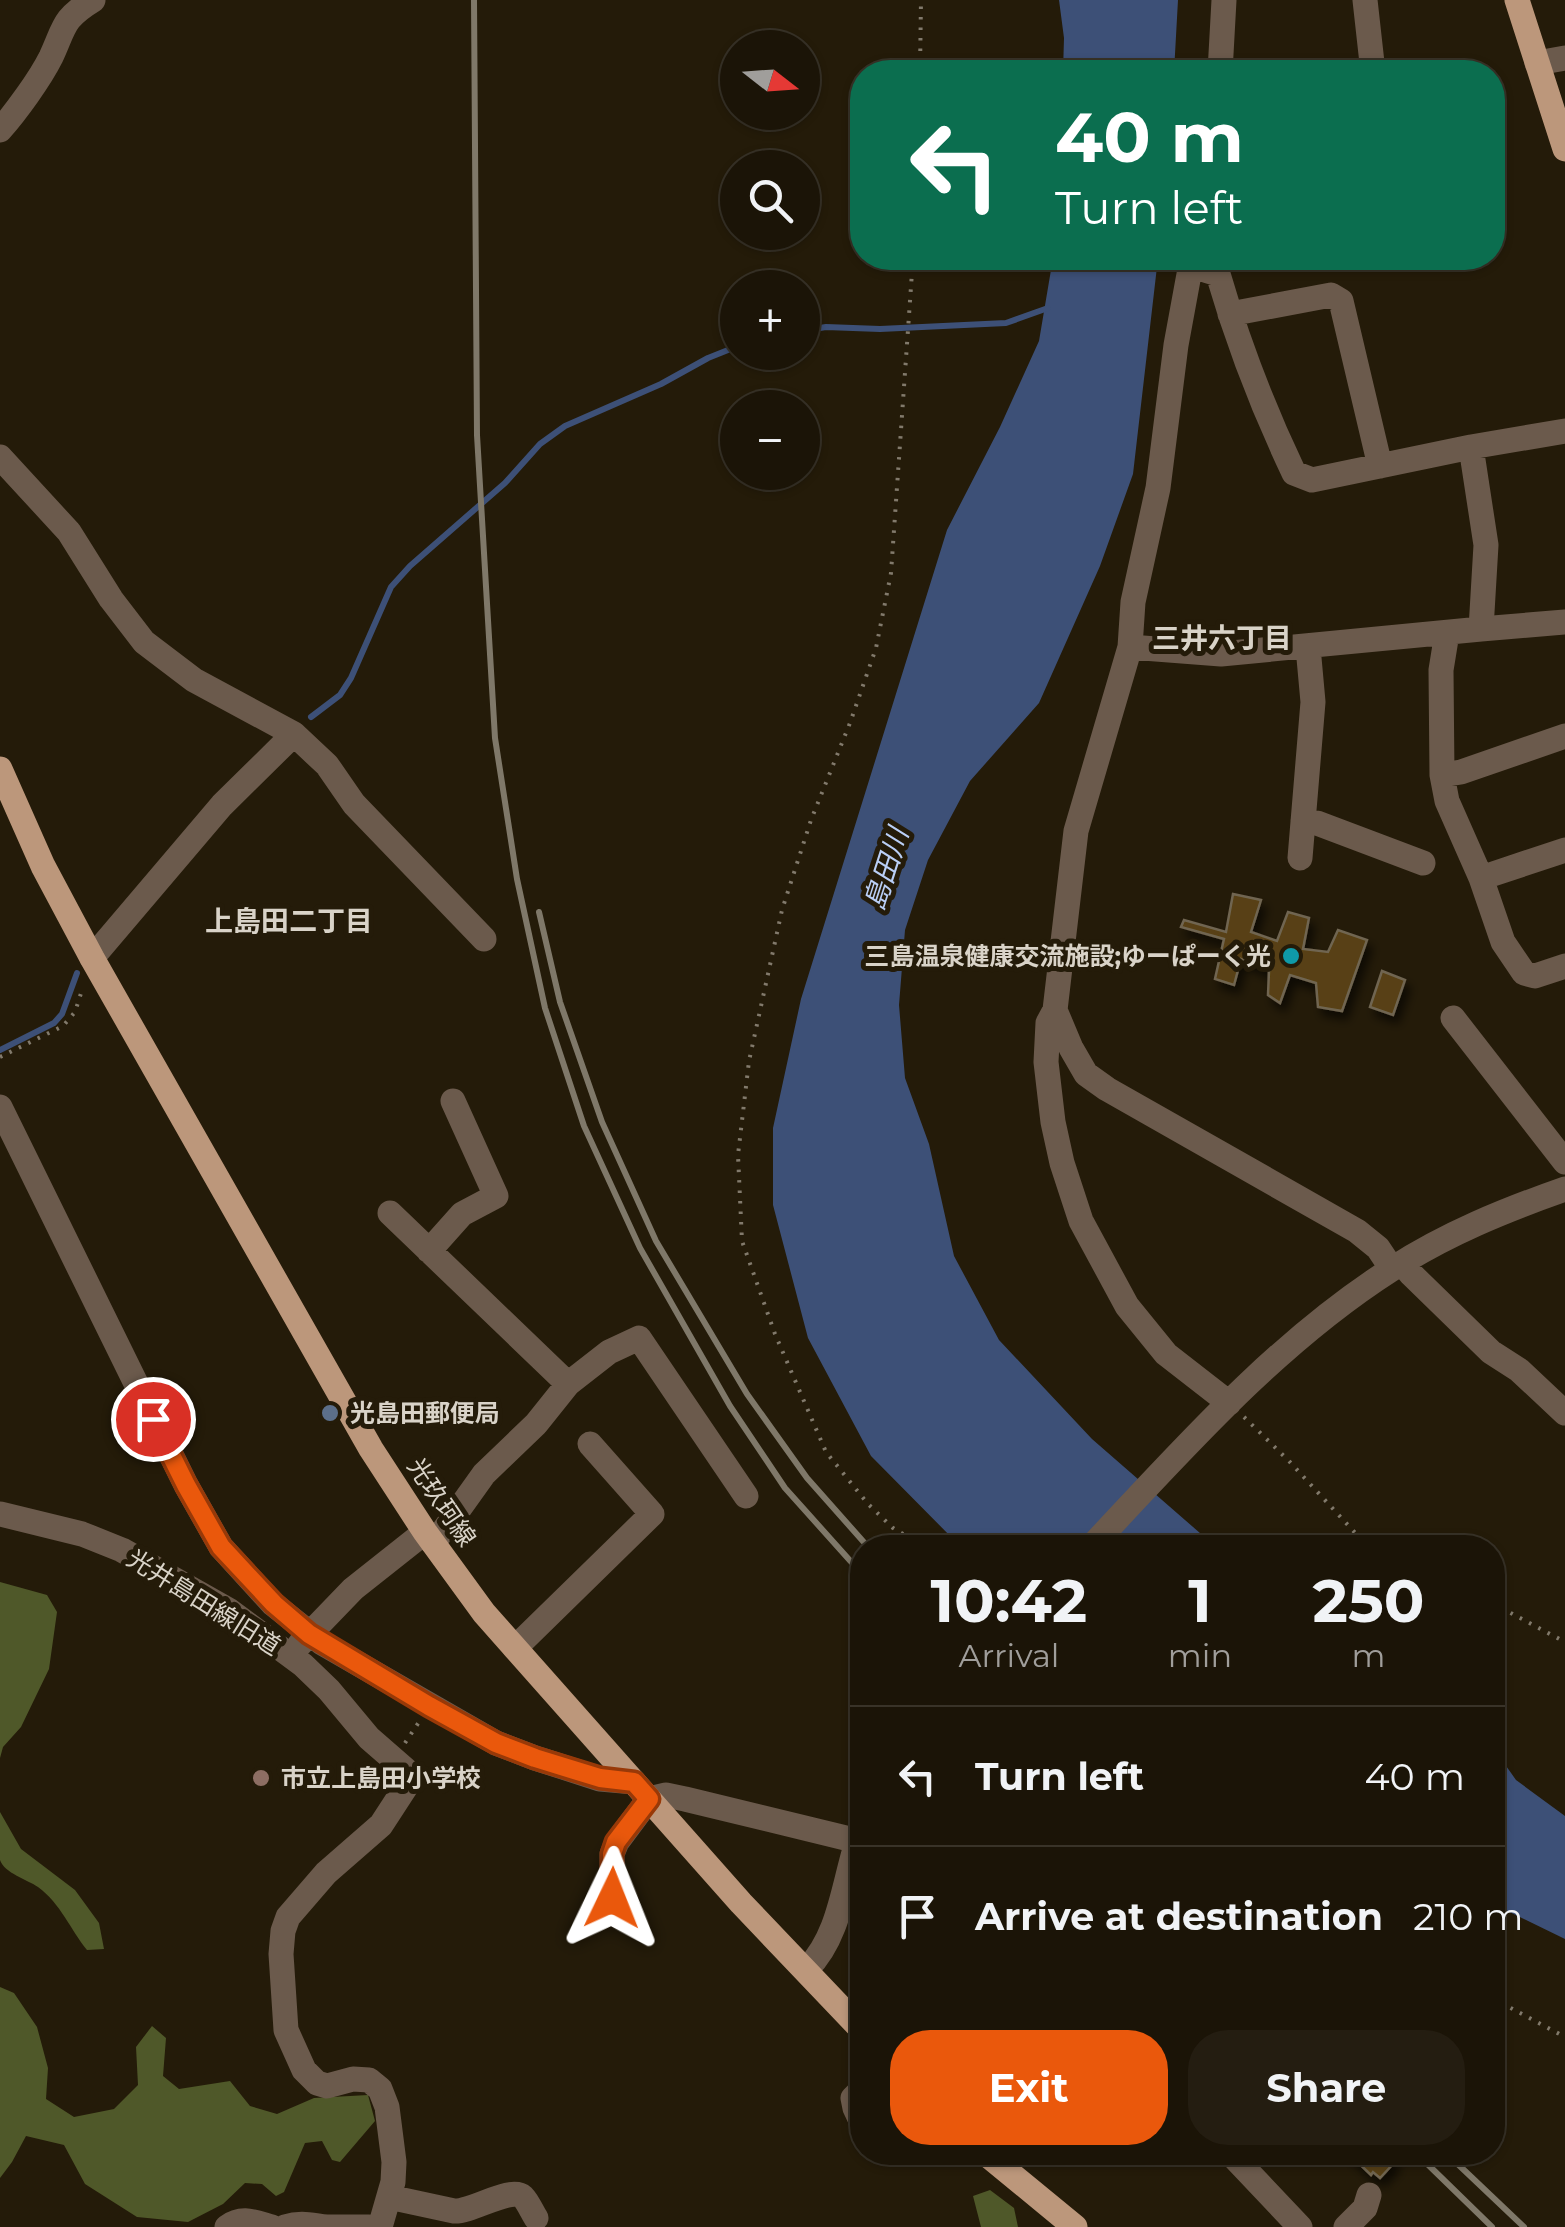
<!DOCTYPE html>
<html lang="en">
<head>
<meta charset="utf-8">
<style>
	:root { --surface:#1b1407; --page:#241d11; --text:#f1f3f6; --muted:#a09e9b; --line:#393328; --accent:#ea580c }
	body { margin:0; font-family:Montserrat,"Noto Sans JP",sans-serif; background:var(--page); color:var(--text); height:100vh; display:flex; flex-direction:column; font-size:38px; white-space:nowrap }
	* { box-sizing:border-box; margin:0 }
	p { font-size:32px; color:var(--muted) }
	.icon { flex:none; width:55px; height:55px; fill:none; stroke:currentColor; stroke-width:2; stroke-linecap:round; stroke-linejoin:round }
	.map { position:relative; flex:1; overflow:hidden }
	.panel { position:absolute; left:850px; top:1535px; width:655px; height:630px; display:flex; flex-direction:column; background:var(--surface); border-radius:40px; box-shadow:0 2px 8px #0004,0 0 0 2px var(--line) }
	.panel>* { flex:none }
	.banner { position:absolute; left:850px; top:60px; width:655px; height:210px; border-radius:40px; box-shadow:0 2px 8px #0004,0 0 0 2px var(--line); background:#0b6e4f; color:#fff; overflow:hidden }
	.needle { width:65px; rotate:107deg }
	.controls { position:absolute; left:720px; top:30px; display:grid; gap:20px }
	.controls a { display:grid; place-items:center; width:100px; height:100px; border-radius:50%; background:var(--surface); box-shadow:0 2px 8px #0004,0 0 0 2px var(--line); font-size:50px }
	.pin { position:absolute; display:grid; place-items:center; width:85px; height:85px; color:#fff; margin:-42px; border:5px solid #fff; border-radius:50%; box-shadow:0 2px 10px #0007 }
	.me { position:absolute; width:110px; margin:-55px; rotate:2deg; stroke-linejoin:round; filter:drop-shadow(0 0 8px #0008) }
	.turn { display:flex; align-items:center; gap:35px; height:210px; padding:0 40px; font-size:45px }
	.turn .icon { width:130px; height:130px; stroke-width:2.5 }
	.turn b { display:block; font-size:70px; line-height:85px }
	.eta { display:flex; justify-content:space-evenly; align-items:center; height:170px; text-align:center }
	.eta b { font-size:60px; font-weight:700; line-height:70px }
	.cta { display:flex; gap:20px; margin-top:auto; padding:20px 40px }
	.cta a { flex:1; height:115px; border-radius:40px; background:var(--accent); color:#fff; font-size:40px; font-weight:700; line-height:115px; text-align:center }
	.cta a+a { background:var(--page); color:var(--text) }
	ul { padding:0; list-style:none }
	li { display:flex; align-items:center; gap:30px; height:140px; padding:0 40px; border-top:2px solid var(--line) }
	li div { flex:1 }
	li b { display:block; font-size:38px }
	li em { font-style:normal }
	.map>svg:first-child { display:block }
	.forest { fill:#4f5829 }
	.water { fill:#3d5077 }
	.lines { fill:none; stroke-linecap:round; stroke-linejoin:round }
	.stream { stroke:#3d5077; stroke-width:6 }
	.building { fill:#584112; stroke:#706551; stroke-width:2.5; filter:url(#shadow) }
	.path { stroke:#827a6c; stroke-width:4; stroke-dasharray:2.5 8; stroke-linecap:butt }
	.minor { stroke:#6b5a4c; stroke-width:25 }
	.major { stroke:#bc977b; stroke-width:25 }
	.rail { stroke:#7f7869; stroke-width:6 }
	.route-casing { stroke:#983908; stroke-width:25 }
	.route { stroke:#ea580c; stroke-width:18 }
	.culture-dot { fill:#0f9aa8; stroke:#241b09; stroke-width:4 }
	.service-dot { fill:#5c6f8a; stroke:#241b09; stroke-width:4 }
	.education-dot { fill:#8d6e63; stroke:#241b09; stroke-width:4 }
	.labels { text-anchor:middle; stroke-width:10; stroke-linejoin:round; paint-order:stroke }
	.poi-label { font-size:25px; font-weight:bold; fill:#d9d3c8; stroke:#241b09; text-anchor:start }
	.street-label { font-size:25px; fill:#d9d3c8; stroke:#241b09 }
	.neighbourhood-label { font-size:28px; font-weight:bold; fill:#d9d3c8; stroke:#241b09 }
	.water-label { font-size:28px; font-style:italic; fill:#bacff6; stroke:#241b09 }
</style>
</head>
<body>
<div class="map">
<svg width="1565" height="2227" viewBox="0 0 1565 2227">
	<defs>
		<filter id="shadow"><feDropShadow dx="5" dy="8" stdDeviation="5" flood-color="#0009"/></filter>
	</defs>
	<rect width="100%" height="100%" fill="#241b09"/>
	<path class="forest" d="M0,1582l47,13 10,17 -8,57 -28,58 -18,20 -3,11z
		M0,1812l21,37 54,41 24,33 5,26 -17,1c-17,-21 -26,-46 -49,-63 -10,-7 -34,-14 -38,-27 0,-11 0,-36 0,-48z
		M0,1987l14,6 23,34 11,41 -2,31 28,18 40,-8 24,-24 -2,-38 16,-21 14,12 -3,38 16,13 51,-8 20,25 27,8 37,-16 54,-3 7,26 -35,41 -8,-2 -10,-19 -17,2 -21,49 -8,4 -14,-12 -17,-1 -22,21 -35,18 -51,-5 -52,-33 -21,-39 -38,-9 -14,26 -12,16z
		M990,2190l24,18 4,19h-37l-8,-31z"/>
	<path class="water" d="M1059,0h119l-4,72h-111l1,-34z
		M1053,258h105l-25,216 -33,92 -61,137 -69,78 -42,79 -23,70 -6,75 6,73 24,66 25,112 45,84 93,99 124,108h-255l-90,-91 -63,-118 -35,-133v-77l28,-129 146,-469 53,-103 39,-86z
		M1492,1746l24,34 49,36v123l-72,-35z"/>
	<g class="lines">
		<path class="stream" d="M802,331l24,-4 54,2 126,-6 42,-15
			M311,717l29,-22 11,-17 40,-91 19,-21 95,-83 35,-39 25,-18 96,-42 47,-26 30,-12
			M0,1050l54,-27 8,-9 15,-41"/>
	</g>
	<path class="building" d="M1233,894l28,6 -10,32 26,9 11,-29 21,6 -6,31 25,3 10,-22 29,10 -25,71 -24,-4 -2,-24 -26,-8 -10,28 -12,-8 1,-24 -28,-12 -7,26 -19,-6 9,-40 -43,-12 3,-7 42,12z
		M1382,971l23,9 -12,35 -23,-8z
		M1347,2152h50l-7,8 4,3 -14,15 -7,-6 -2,3z"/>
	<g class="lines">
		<path class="path" d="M920,72l1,-72
			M913,258l-22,315 -15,75 -26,75 -39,97 -29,90 -33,151 -11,94 4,86 33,93 51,118 42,52 25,24 33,20
			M0,1057l63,-31 12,-14 8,-25
			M1244,1417l45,44 80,87
			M1492,1603l73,39
			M405,1743l14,-21
			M1492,1998l73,39"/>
		<path class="minor" d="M1365,0l8,72
			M1537,63l28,-5
			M1220,72l4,-72
			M0,130c16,-18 40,-51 51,-73 14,-30 11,-38 42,-57
			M1192,258l-16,87 -18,143 -25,114 -3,45 -54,184 -21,179 -7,13 -2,39 7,60 9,41 19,58 46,85 39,48 63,49
			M1192,266l26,8c20,69 45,134 76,199l18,7 159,-33 94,-16
			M1230,314l101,-19 10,6 39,165
			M0,457l69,75 42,67 33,43 50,38 100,54
			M1481,629l84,-7
			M1447,633l-6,37 1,105 5,26 34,77 22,64 21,31 11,3 30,-10
			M1130,647l91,7 260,-25 5,-84 -15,-98
			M1442,775l19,-3 104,-36
			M1303,821l14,2 106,40
			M1300,858l13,-156 -5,-55
			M1481,878l84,-28
			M92,958l130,-153 72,-71 33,31 27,39 130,135
			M1055,1010l16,38 15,26 21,15 250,142 21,17 14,21
			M1453,1018l112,144
			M0,1107l186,378 35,62 52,57 49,39 174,100 39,15 65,21 34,3
			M390,1213l178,171
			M429,1251l33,-37 34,-18 -43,-95
			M1402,1263l9,11 80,78 28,18 46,43
			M0,1514l82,20 40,16 108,61 73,54 26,25 40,48 39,34 1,10 -28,43 -55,48 -38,44 -5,14 -2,23 5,76 18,40 13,13 10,3 26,-7 16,1 11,9 7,18 7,55 -1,20 -13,45
			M432,1542l12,-12 40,-56 52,-50 32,-40 41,-32 30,-14 107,158
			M1090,1548c94,-100 186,-205 302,-279 54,-35 113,-59 173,-80
			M300,1644l53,-55 72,-57
			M515,1648l137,-134 -62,-70
			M612,1898v-44l5,-12 32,-43 17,-4 19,4 177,43
			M807,1969c36,-36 37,-95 55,-142
			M862,2089l-9,9 2,10 7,15
			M1229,2152l71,75
			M389,2197l65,14c18,1 57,-25 69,-14 5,5 9,15 13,21
			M227,2227c15,-11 27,-5 45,0
			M285,2227c16,-5 25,-2 41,0 14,0 29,0 43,0
			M1346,2227l19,-19 4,-13"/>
		<path class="major" d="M1517,0l48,149
			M0,769l43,97 49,92 279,491 54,83 59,81 257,290 121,127
			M984,2152l91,75"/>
		<path class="rail" d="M474,0l3,435 18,303 22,141 28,129 39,118 56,122 90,158 55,82 77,86
			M539,912l21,90 42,120 54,119 91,153 60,84 62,70
			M1415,2152l77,75
			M1445,2152l79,75"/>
	</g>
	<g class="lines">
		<defs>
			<path id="route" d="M153,1419l33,66 35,62 53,57 35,30 120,72 67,37 39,15 65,20 34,4 15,17 -33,43 -4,12v44"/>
		</defs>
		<use href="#route" class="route-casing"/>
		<use href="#route" class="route"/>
	</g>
	<circle class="culture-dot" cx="1291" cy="956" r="10"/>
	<circle class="service-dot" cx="330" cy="1413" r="10"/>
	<circle class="education-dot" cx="261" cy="1778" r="10"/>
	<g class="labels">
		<g class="poi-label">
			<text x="1271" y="965" text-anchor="end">三島温泉健康交流施設;ゆーぱーく光</text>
			<text x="350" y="1422">光島田郵便局</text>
			<text x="281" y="1787">市立上島田小学校</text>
		</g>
		<g class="street-label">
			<text transform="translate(442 1502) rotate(56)" y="9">光玖珂線</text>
			<text transform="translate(204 1602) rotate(32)" y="9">光井島田線旧道</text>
		</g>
		<g class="neighbourhood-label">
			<text x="1222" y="648">三井六丁目</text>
			<text x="289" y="931">上島田二丁目</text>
		</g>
		<g class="water-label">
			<text transform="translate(886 869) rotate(-72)" y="10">島田川</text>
		</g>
	</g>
</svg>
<div class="controls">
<a><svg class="needle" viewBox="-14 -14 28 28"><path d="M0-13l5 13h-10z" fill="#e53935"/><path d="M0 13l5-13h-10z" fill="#a09e9b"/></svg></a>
<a><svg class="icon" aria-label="search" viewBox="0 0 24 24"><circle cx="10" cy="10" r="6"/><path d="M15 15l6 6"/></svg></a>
<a>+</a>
<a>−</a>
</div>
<div class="pin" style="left:153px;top:1419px;background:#d93025"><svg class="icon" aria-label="arrive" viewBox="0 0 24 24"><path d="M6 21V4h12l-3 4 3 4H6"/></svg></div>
<svg class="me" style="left:612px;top:1898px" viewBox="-20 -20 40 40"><path d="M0-17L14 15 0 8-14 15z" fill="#ea580c" stroke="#fff" stroke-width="4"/></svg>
<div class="banner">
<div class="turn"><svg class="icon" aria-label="left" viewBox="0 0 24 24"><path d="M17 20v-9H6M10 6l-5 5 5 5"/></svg><div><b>40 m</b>Turn left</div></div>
</div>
<section class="panel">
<div class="eta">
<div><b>10:42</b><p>Arrival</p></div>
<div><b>1</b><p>min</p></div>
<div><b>250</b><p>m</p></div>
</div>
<ul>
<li><svg class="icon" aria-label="left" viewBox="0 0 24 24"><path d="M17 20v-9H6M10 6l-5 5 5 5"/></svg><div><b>Turn left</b></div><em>40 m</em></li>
<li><svg class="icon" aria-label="arrive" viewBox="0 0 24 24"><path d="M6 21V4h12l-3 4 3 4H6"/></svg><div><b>Arrive at destination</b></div><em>210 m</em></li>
</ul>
<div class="cta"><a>Exit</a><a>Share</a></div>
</section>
</div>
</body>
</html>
